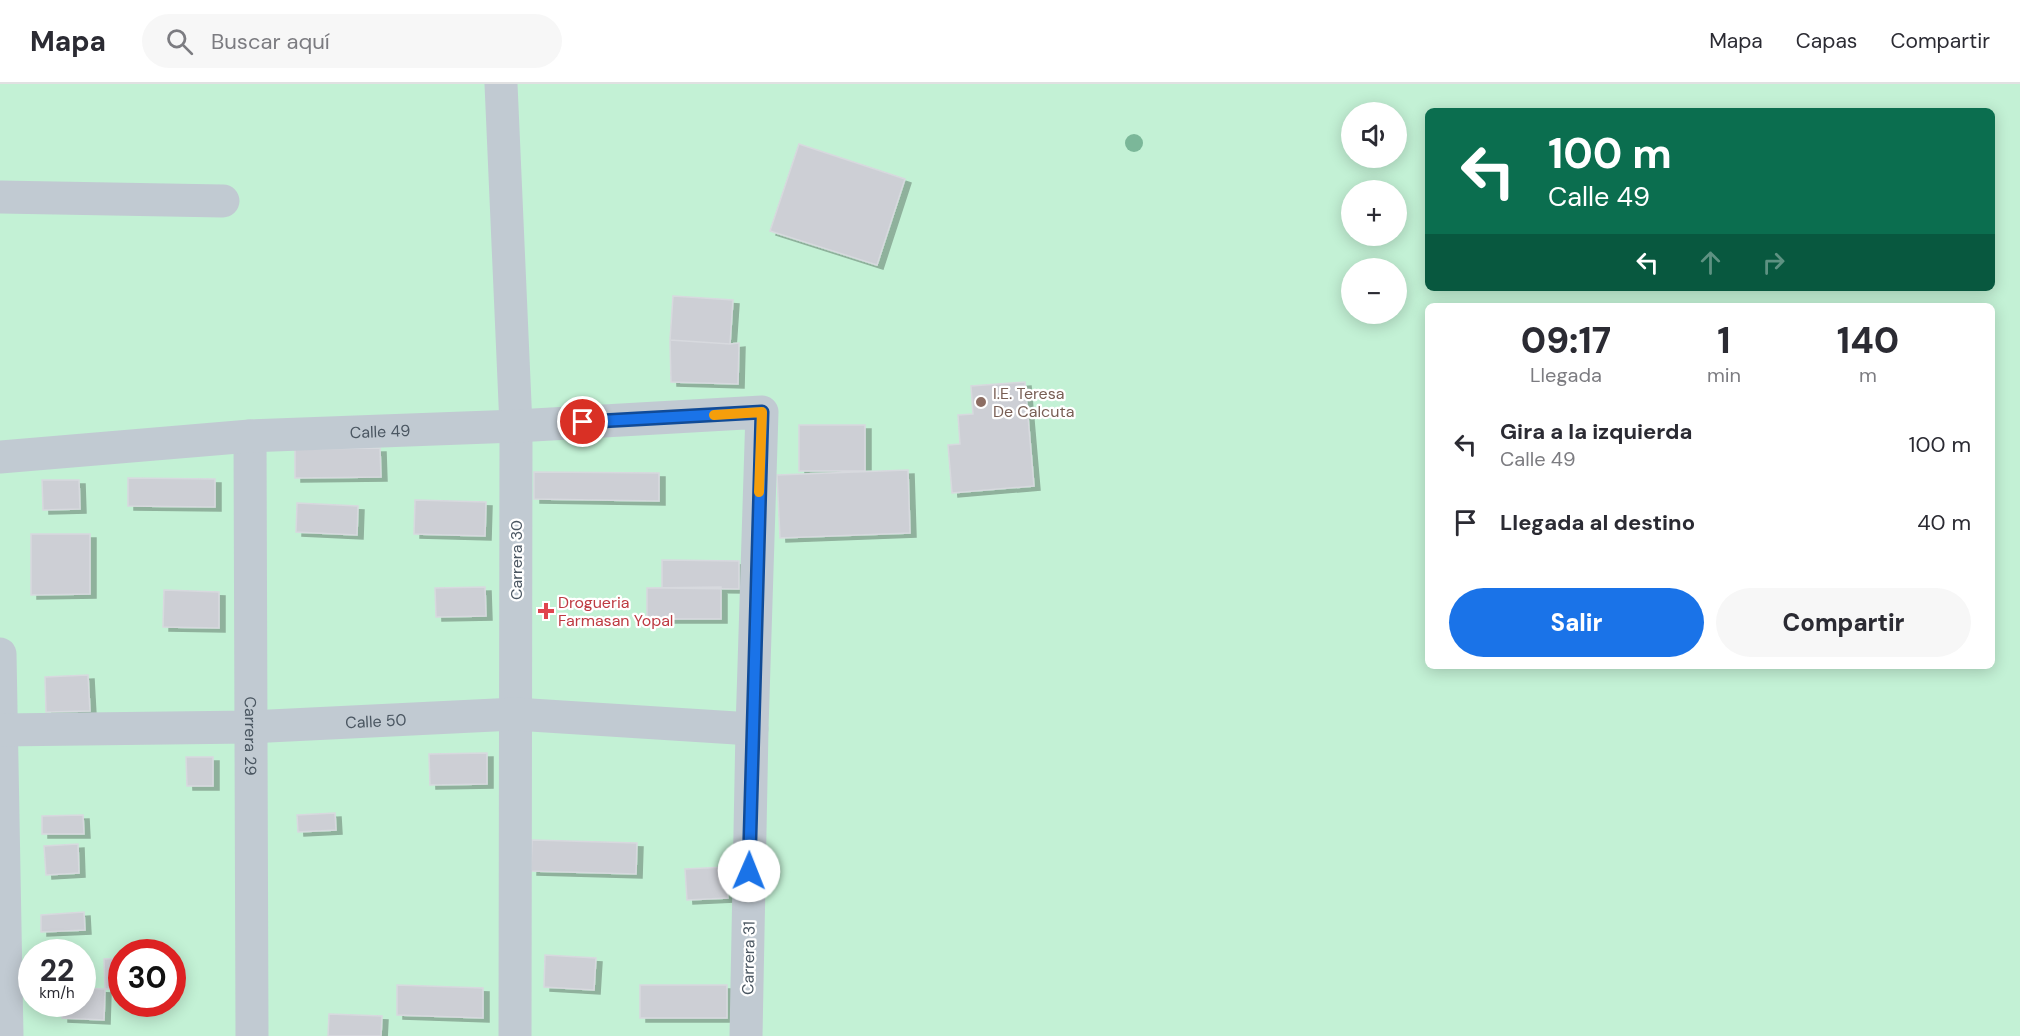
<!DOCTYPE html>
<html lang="es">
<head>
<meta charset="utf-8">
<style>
	:root { --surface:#fff; --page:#f7f7f7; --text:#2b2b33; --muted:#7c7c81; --line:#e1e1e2; --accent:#1a73e8 }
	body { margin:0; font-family:"DM Sans",sans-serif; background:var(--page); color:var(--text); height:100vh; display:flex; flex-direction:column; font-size:22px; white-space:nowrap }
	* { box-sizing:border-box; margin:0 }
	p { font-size:20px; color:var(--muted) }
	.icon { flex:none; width:33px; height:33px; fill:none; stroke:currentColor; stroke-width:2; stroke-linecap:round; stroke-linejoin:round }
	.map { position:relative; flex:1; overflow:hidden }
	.drawer { position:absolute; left:1425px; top:219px; width:570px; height:366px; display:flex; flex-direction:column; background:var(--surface); border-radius:9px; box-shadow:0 3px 15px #0003 }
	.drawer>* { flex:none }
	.top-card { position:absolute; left:1425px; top:24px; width:570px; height:183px; border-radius:9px; box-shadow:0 3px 15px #0003; background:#0b6e4f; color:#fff; overflow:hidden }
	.controls { position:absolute; left:1341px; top:18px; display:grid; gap:12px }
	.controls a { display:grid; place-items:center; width:66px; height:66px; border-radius:50%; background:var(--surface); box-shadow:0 3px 15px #0003; font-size:30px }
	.speed { position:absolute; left:18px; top:855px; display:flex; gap:12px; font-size:30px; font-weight:700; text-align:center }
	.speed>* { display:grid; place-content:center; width:78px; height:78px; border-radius:50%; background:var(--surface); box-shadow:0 3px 15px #0003; line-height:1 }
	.speed small { font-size:15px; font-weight:400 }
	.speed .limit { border:9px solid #d22; background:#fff; color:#111 }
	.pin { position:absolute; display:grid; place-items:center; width:51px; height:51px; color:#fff; margin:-26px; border:3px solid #fff; border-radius:50%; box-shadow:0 2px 6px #0007 }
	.me { position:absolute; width:66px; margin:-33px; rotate:1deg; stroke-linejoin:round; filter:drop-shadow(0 0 4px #0008) }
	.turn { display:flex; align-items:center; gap:21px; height:126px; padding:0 24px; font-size:27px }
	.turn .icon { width:78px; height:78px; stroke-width:2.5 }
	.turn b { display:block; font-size:42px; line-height:51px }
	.lanes { display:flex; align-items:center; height:57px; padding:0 24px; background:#0003; justify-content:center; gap:30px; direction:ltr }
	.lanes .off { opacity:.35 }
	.eta { display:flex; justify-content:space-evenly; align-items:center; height:102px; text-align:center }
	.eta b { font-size:36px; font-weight:800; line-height:42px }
	.action { display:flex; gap:12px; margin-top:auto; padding:12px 24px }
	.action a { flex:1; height:69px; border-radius:36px; background:var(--accent); color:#fff; font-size:24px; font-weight:800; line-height:69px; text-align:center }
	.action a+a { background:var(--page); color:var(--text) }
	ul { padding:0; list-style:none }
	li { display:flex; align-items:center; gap:18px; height:78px; padding:0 24px }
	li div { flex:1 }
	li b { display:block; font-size:22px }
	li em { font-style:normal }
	header { display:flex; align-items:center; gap:36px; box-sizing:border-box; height:84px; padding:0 30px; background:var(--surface); border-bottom:2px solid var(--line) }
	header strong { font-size:28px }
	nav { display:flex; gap:33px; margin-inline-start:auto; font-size:21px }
	.search { width:420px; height:54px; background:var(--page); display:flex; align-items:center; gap:15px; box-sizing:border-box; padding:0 21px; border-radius:33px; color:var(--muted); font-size:22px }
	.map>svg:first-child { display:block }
	.green { fill:#c3f1d5; fill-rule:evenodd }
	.building { fill:#cdcfd5; stroke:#d7d9de; stroke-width:1.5; filter:url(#shadow) }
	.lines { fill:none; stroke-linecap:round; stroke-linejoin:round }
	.minor { stroke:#c1cad2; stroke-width:33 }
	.tree { fill:#7bb799 }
	.route-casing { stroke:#114b97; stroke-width:15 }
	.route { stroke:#1a73e8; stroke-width:10 }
	.slow { stroke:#f59e0b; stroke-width:10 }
	.education-dot { fill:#8d6e63; stroke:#fff; stroke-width:2 }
	.health-dot { fill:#e0444e; stroke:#fff; stroke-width:2 }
	.labels { text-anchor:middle; stroke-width:4.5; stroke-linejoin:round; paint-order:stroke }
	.education-label { font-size:16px; fill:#785e54; stroke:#fff; text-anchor:start }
	.street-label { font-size:16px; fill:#4a5661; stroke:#fff }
	.health-label { font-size:16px; fill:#be3a42; stroke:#fff; text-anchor:start }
</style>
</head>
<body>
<header>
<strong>Mapa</strong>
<div class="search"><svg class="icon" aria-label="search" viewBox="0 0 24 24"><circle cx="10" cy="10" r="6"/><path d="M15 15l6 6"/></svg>Buscar aquí</div>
<nav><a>Mapa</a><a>Capas</a><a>Compartir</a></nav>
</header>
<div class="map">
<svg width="2020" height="952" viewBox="0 0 2020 952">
	<defs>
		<filter id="shadow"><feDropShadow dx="6" dy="4" stdDeviation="0" flood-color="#0004"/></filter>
	</defs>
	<rect width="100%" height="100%" fill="#f5f3f3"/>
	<path class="green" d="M0,0h2020v952h-2020zM1428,27h564v177h-564zM1352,28h44v46h-44zM1352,106h44v46h-44zM1352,184h44v46h-44zM1428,222h564v360h-564zM32,868h50v52h-50zM122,868h50v52h-50z"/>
	<path class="building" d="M799,60l106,35 -28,86 -107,-34z
		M673,212l60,4 -3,44 -60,-4z
		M670,256l60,4 9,-1 -1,41 -67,-2z
		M1025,298l9,104 -82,7 -4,-48 12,-1 -2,-29 15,-1 -2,-28z
		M799,341h66v46h-66z
		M380,364l1,29 -86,1v-29z
		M908,386l2,63 -130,5 -3,-63z
		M534,388l125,1v28l-125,-2z
		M128,394l87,1v28l-87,-1z
		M42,396h37l1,29 -37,1z
		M415,416l71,2 -1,34 -71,-2z
		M297,419l61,3 -1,29 -61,-3z
		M31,450h59v60l-59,1z
		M662,476l77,1v28l-77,-1z
		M485,503l1,29 -50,1 -1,-29z
		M721,503v32h-74v-31z
		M164,506l55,2v36l-56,-1z
		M88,591l2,36 -44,1 -1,-35z
		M487,669v31l-57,1 -1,-31z
		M186,673h27v29h-26z
		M335,729l1,17 -38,2 -1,-17z
		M83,731l1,19h-42v-18z
		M532,756l105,3 -1,31 -105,-3z
		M78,760l1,29 -33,2 -2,-29z
		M726,783l2,31 -41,2 -2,-31z
		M84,828l1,18 -44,2v-17z
		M545,871l51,3 -2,32 -50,-3z
		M122,874v31h-17l-1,-30z
		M397,901l86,3v30l-86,-3z
		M640,901h87v33h-87z
		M82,904l23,1 -1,31 -42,-2v-14h20z
		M329,930l53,2 -1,20h-53z"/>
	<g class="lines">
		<g class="minor">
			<path d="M501,0l15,342 -1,610"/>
			<path d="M0,113l223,4"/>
			<path id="s1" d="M250,352l2,600"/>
			<path id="s2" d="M0,373l250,-21 266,-10 246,-14 -10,317 -6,307"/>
			<path d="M0,570l7,382"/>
			<path id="s3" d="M0,646l251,-3 264,-13 237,15"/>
		</g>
	</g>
	<circle class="tree" cx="1134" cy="59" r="9"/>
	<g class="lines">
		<defs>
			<path id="route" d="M583,338l179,-10 -13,459"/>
		</defs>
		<use href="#route" class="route-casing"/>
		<use href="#route" class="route"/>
		<path class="slow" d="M714,331l48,-3 -3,80"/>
	</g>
	<circle class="education-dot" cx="981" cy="318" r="6"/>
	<path class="health-dot" d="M543 518h6v6h6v6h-6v6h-6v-6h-6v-6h6z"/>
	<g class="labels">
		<g class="education-label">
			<text x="993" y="315">I.E. Teresa<tspan x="993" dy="18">De Calcuta</tspan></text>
		</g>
		<g class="street-label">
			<text dy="6" stroke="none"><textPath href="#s2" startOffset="381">Calle 49</textPath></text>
			<text transform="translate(516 476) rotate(-90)" y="6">Carrera 30</text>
			<text dy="6" stroke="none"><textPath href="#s3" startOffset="376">Calle 50</textPath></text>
			<text dy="6" stroke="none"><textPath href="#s1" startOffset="300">Carrera 29</textPath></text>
			<text transform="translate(748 874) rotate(-89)" y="6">Carrera 31</text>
		</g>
		<g class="health-label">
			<text x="558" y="524">Drogueria<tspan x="558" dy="18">Farmasan Yopal</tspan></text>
		</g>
	</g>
</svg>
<div class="controls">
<a><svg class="icon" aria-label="sound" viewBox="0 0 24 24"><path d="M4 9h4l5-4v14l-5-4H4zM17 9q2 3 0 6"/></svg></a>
<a>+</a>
<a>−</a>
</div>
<div class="speed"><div>22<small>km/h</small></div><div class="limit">30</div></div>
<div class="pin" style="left:583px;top:338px;background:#d93025"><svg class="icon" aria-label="arrive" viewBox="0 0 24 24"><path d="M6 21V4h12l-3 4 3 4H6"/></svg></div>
<svg class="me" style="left:749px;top:787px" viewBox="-20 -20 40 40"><circle r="19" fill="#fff"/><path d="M0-13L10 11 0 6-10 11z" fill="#1a73e8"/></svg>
<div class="top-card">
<div class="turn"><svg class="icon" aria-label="left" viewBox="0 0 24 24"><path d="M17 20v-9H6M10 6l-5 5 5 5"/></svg><div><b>100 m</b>Calle 49</div></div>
<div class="lanes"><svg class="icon" aria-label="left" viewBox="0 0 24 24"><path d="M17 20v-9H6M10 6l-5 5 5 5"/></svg><svg class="icon off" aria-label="ahead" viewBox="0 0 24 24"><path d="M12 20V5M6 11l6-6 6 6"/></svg><svg class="icon off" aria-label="right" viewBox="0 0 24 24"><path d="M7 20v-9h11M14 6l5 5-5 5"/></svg></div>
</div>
<section class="drawer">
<div class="eta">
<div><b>09:17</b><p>Llegada</p></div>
<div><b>1</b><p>min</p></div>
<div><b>140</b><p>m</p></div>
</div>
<ul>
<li><svg class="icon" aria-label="left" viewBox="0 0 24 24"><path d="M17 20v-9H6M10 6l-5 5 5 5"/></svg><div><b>Gira a la izquierda</b><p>Calle 49</p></div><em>100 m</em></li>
<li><svg class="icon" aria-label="arrive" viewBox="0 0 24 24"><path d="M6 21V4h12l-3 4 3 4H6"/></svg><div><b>Llegada al destino</b></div><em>40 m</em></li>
</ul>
<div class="action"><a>Salir</a><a>Compartir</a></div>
</section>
</div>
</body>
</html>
